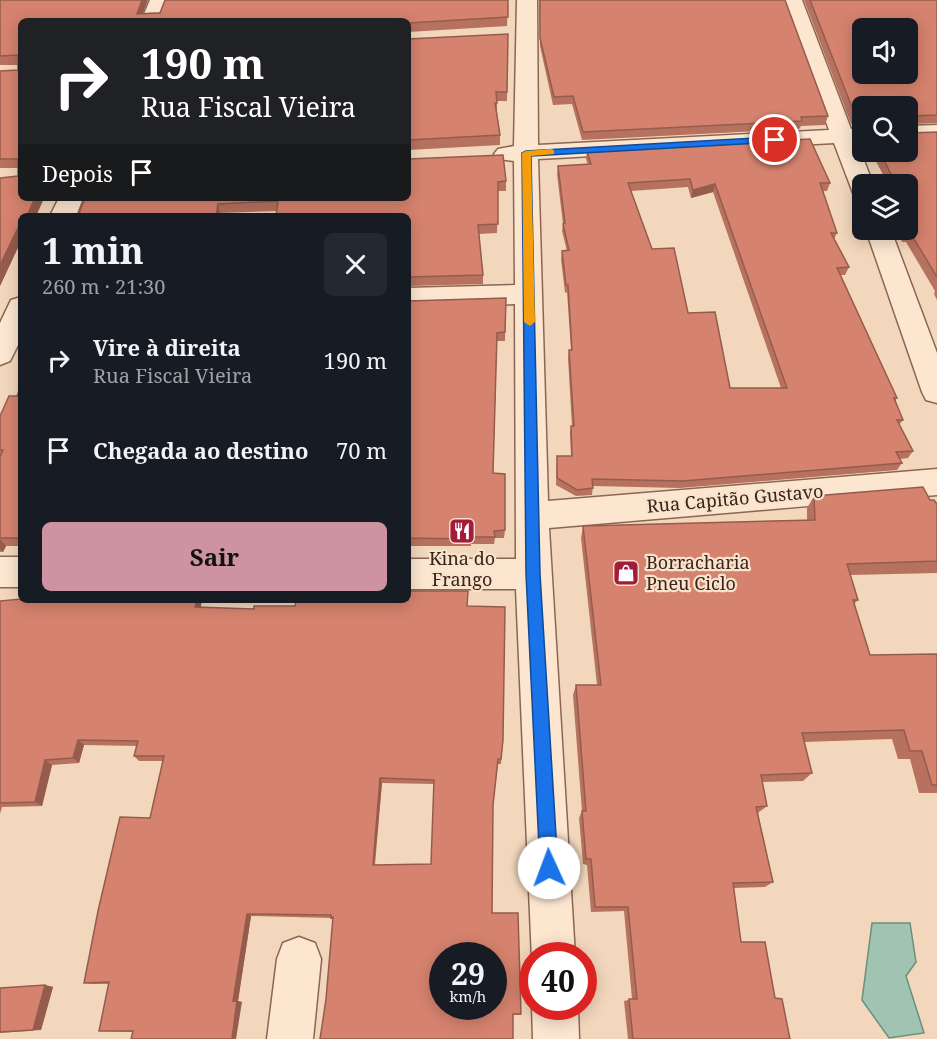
<!DOCTYPE html>
<html lang="pt">
<head>
<meta charset="utf-8">
<style>
	:root { --surface:#171b24; --page:#242831; --text:#f1f3f6; --muted:#9ea1a6; --accent:#cd93a2 }
	body { margin:0; font-family:"Noto Serif",serif; background:var(--page); color:var(--text); height:100vh; display:flex; flex-direction:column; font-size:22px; white-space:nowrap }
	* { box-sizing:border-box; margin:0 }
	p { font-size:20px; color:var(--muted) }
	.icon { flex:none; width:33px; height:33px; fill:none; stroke:currentColor; stroke-width:2; stroke-linecap:round; stroke-linejoin:round }
	.map { position:relative; flex:1; overflow:hidden }
	.side { position:absolute; left:18px; top:213px; width:393px; height:390px; display:flex; flex-direction:column; background:var(--surface); border-radius:9px; box-shadow:0 3px 15px #0003 }
	.side>* { flex:none }
	.guide { position:absolute; left:18px; top:18px; width:393px; height:183px; border-radius:9px; box-shadow:0 3px 15px #0003; background:#202124; color:#fff; overflow:hidden }
	.fabs { position:absolute; left:852px; top:18px; display:grid; gap:12px }
	.fabs a { display:grid; place-items:center; width:66px; height:66px; border-radius:9px; background:var(--surface); box-shadow:0 3px 15px #0003; font-size:30px }
	.speed { position:absolute; left:429px; top:942px; display:flex; gap:12px; font-size:30px; font-weight:700; text-align:center }
	.speed>* { display:grid; place-content:center; width:78px; height:78px; border-radius:50%; background:var(--surface); box-shadow:0 3px 15px #0003; line-height:1 }
	.speed small { font-size:15px; font-weight:400 }
	.speed .limit { border:9px solid #d22; background:#fff; color:#111 }
	.pin { position:absolute; display:grid; place-items:center; width:51px; height:51px; color:#fff; margin:-26px; border:3px solid #fff; border-radius:50%; box-shadow:0 2px 6px #0007 }
	.me { position:absolute; width:66px; margin:-33px; rotate:358deg; stroke-linejoin:round; filter:drop-shadow(0 0 4px #0008) }
	.turn { display:flex; align-items:center; gap:21px; height:126px; padding:0 24px; font-size:27px }
	.turn .icon { width:78px; height:78px; stroke-width:2.5 }
	.turn b { display:block; font-size:42px; line-height:51px }
	.then { display:flex; align-items:center; height:57px; padding:0 24px; background:#0003; gap:12px; font-size:22px }
	.round { display:grid; place-items:center; flex:none; width:63px; height:63px; border-radius:9px; background:var(--page) }
	.summary { display:flex; align-items:center; justify-content:space-between; height:102px; padding:0 24px }
	h1 { font-size:36px; font-weight:700; line-height:45px }
	.action { display:flex; gap:12px; margin-top:auto; padding:12px 24px }
	.action a { flex:1; height:69px; border-radius:9px; background:var(--accent); color:#111; font-size:24px; font-weight:700; line-height:69px; text-align:center }
	ul { padding:0; list-style:none }
	li { display:flex; align-items:center; gap:18px; height:90px; padding:0 24px }
	li div { flex:1 }
	li b { display:block; font-size:22px }
	li em { font-style:normal }
	.map>svg:first-child { display:block }
	.water { fill:#a1c3b1; stroke:#67917e; stroke-width:1.5 }
	.lines { fill:none; stroke-linecap:round; stroke-linejoin:round }
	.minor-casing { stroke:#8c6654; stroke-width:3 }
	.minor { fill:#fce6d0; fill-rule:evenodd }
	.wall { fill:#b7715f; fill-rule:evenodd }
	.shaded-wall { fill:#955c4d }
	.building { fill:#d5836e; stroke:#955c4d; stroke-width:1.5; fill-rule:evenodd }
	.route { fill:#1a73e8; stroke:#114b97; stroke-width:1.5 }
	.slow { fill:#f59e0b }
	.labels { text-anchor:middle; stroke-width:4.5; stroke-linejoin:round; paint-order:stroke }
	.street-label { font-size:18px; fill:#39231a; stroke:#f9e3cd }
	.poi-label { font-size:18px; fill:#39231a; stroke:#f9e3cd }
</style>
</head>
<body>
<div class="map">
<svg width="937" height="1039" viewBox="0 0 937 1039">
	<rect width="100%" height="100%" fill="#f2d7bc"/>
	<path class="water" d="M872,923h38l6,39 -10,14 18,57 -35,5 -27,-38z"/>
	<g class="lines">
		<defs>
			<path id="minor" d="M150,0h20l-9,21h-20z
				M517,0h20l1,145 291,-15 -47,-130h20l49,129 11,-1v14h-5l16,42h-11v12l-9,-3 -19,-50 -296,16 10,342 389,-32v26l-388,33 26,428h-43v4l-16,-371h-108v-30h108l-1,-255 -107,4v-20l107,-3 -1,-124 -16,-2 -4,-5 4,-5 16,-3z
				M937,125v14l-29,1v-14z
				M59,198h24l-7,18h-26z
				M866,230h25l46,123v50l-11,-3 -4,-8z
				M21,297v42l-11,22 -10,4v-42l11,-23z
				M0,557h21v30h-21z
				M299,937l16,6 6,16 -8,80h-46l10,-80 6,-16z
				M532,1006h46l1,33h-46z"/>
		</defs>
		<use href="#minor" class="minor-casing"/>
		<use href="#minor" class="minor"/>
	</g>
	<path class="wall" d="M0,0l143,13 365,-13 -1,26 -99,6v-11h-387l23,177 -8,18h-15v25l-21,45v-108l18,-2v-8h-18v-97l18,-1v-5h-18z
		M539,0h246l43,116 -3,9 -24,1 -2,3 -217,11 -10,-36 -19,1 -13,-59z
		M804,0h133v123l-27,1v9l27,-1v168l-3,-6 1,-3 -29,-49h-4l-5,-12h11v-46h-20l-17,-32h37l-46,-46v20l-11,-2z
		M508,34l-1,67h-10v11l3,23v10l-92,5v-111z
		M587,151l243,32 -3,8h-4l14,42 -3,6 15,28 -4,8h-4l56,123 -2,3 8,19 -4,5 14,26 -5,7 -8,1 2,4 -5,7 -217,18 -87,-2 -1,9 -16,1 -20,-11 1,-29h14l-1,-23 1,-7h1l-4,-68 1,-8h2l-4,-58 -2,1 -4,-34 1,-8h5l-5,-20 1,-7 -6,-50 1,-8 30,-1 -2,-6zM688,187l3,11 22,-6 68,196h-51l-78,-139 -21,-58z
		M408,159l98,22v10h-8l-1,42 -18,1 4,41v9l-75,2v-70l-131,-5 -57,2 -135,-15z
		M506,298l-1,43h-8l-4,132 12,57 -1,8h-9l-1,6h-23v2h-63v-245z
		M21,386v160h-15l-3,6h-3v-136l17,-20z
		M814,496l116,4 7,3v70l-87,2 8,25 -4,4 16,51 67,-1v139h-18l-9,-34h-12l-6,-20 -88,3 8,31 -9,8 -41,1 5,24 -9,7 15,69 -8,5 -31,1 7,54 34,56 15,41h-162l-4,-38 8,-2 -8,-88 -33,1 -4,-47 -4,-1 -4,-46 3,-7 -9,-116 3,-10h21l-16,-147 2,-12 224,-5v-13z
		M202,600l-1,7 53,2 213,-3 36,134 -2,24h-3l-5,42 -1,107 29,101 -1,1 -194,-16 7,-79 -2,-2 -80,-2 -13,85 4,1 -109,30 -34,-1 10,-47h-18l-7,-1 66,-165 13,-57h-24l-5,-5 3,-10 -53,-1 -5,18 -27,2 -10,41 -40,1 -2,7v-213zM382,783l52,1 -3,80 -56,1z
		M45,985l8,2 -12,43 -41,3v-45z"/>
	<path class="shaded-wall" d="M142,0h6l-8,21 -3,-7z
		M715,184l-2,8 -22,6 2,-8z
		M35,198h9l-8,18h-9z
		M218,204l2,9v3h-4z
		M20,224l1,3v14l-21,45v-21z
		M0,539l6,7 -3,6 -3,-3z
		M197,600h5l-3,13 -4,-6z
		M78,740l6,5 -5,18 -6,-5z
		M45,760l7,5 -10,41 -7,-4z
		M380,778l2,5 -8,85 -1,-3z
		M247,914l4,2 -13,85 4,1 -6,37h-4l1,-38z
		M45,985l8,2 -12,43h-8z"/>
	<path class="building" d="M0,0h142l-5,14 23,-1 5,-13h343v17l-100,6v-2h-387v177h14l-8,18h-6v8h-1l-20,41v-87l18,-2v-17h-18v-88l18,-1v-15l-18,1z
		M540,0h245l43,116 -27,1 1,4 -219,11 -10,-36 -19,1 -14,-59z
		M810,0h127v115l-27,1v17l27,-1v145l-26,-43h-5l-2,-4h4v-46h-12l-16,-32h28v-46h-46v11l-7,-2zM862,28h46v46h-46z
		M508,34l-1,58h-11l1,11h-2l5,32 -92,5v-101z
		M810,139l20,44h-10l17,50h-6l18,34 -12,1 60,130h-3l9,22h-6l16,31 -17,1 6,11 -219,18 -91,-2 1,9 -16,2 -20,-12v-22h15l-1,-30h3l-5,-76h3l-4,-65h-2l-4,-34 7,-1 -6,-26 2,-1 -7,-57 33,-2 -4,-13zM690,179l3,11 22,-6 72,204h-57l-15,-76 -27,1 -14,-65 -22,1 -24,-66z
		M503,155l3,26 -8,1v42l-20,1 5,50 -75,2v-61h-132l2,-15 -60,3 -2,12h-138l7,-18h323v-39z
		M506,298l-1,34 -8,1 -4,140 12,1v56l-11,1 1,6h-24v2l-63,-1v-237z
		M21,386v152h-21v-81l3,-7h-3v-34l9,-20h8z
		M923,487l7,13h4l2,3h1v58l-90,3 11,36h-5l17,55 67,-1v131h-5l-10,-34h-12l-6,-21 -102,3 10,40 -51,2 6,31 -11,1 17,75 -40,1 8,59h24l10,56 7,1 8,40h-157l-4,-40h8l-9,-92h-33l-4,-48h-5l-4,-48h4l-10,-126h25l-18,-159 232,-6 -1,-24z
		M408,591h60l-1,15 38,1 -2,133 -2,19h-3l-5,46 -1,108h26l3,101h-8v25h-193l6,-40 7,-82 -2,1v-3l-84,-1 -14,87 4,-1 -5,39h-101l2,-8h-34l10,-49 -25,1 14,-72 22,-94 30,1 14,-62h-30l4,-15 -60,-1 -5,18 -28,2 -10,42 -35,1v-202l21,-2v1h176l-2,7 59,2v-3h41l1,-6h112zM380,778l54,2 -3,84 -58,1zM442,956h52v50h-52z
		M45,985l-12,45 -33,2v-44z"/>
	<path class="route" d="M775,137l4,3 -1,2 -247,14 9,418 18,294 -3,6 -6,3 -6,-3 -3,-6 -14,-294 -4,-421 4,-2z"/>
	<path class="slow" d="M551,149l3,1v4l-23,2 4,166 -5,4 -6,-4 -2,-169 4,-2z"/>
	<defs>
		<symbol id="restaurant-square" viewBox="-11 -11 22 22"><rect x="-9" y="-9" width="18" height="18" rx="4" fill="#a11d3b" stroke="#f9e3cd"/><path d="M-5-6h1v4h1v-4h1v4h1v-4h1v5L-1.5 .5V6h-2V.5L-5-1ZM5-6V6H3V1.5H1.5Q1.5-4 5-6Z" fill="#fff"/></symbol>
		<symbol id="shop-square" viewBox="-11 -11 22 22"><rect x="-9" y="-9" width="18" height="18" rx="4" fill="#a11d3b" stroke="#f9e3cd"/><path d="M-5-2.5h2.3a2.7 3.5 0 0 1 5.4 0H5L5.5 6h-11ZM-1.5-2.5h3a1.5 2.3 0 0 0-3 0Z" fill="#fff"/></symbol>
	</defs>
	<g fill-rule="evenodd">
		<use href="#restaurant-square" x="447" y="516" width="30" height="30"/>
		<use href="#shop-square" x="611" y="558" width="30" height="30"/>
	</g>
	<g class="labels">
		<g class="street-label">
			<text transform="translate(735 499) rotate(-5)" y="6">Rua Capitão Gustavo</text>
		</g>
		<g class="poi-label">
			<text x="462" y="565">Kina do<tspan x="462" dy="21">Frango</tspan></text>
			<text x="646" y="569" text-anchor="start">Borracharia<tspan x="646" dy="21">Pneu Ciclo</tspan></text>
		</g>
	</g>
</svg>
<div class="fabs">
<a><svg class="icon" aria-label="sound" viewBox="0 0 24 24"><path d="M4 9h4l5-4v14l-5-4H4zM17 9q2 3 0 6"/></svg></a>
<a><svg class="icon" aria-label="search" viewBox="0 0 24 24"><circle cx="10" cy="10" r="6"/><path d="M15 15l6 6"/></svg></a>
<a><svg class="icon" aria-label="layers" viewBox="0 0 24 24"><path d="M12 4l9 5-9 5-9-5zM3 14l9 5 9-5"/></svg></a>
</div>
<div class="speed"><div>29<small>km/h</small></div><div class="limit">40</div></div>
<div class="pin" style="left:775px;top:140px;background:#d93025"><svg class="icon" aria-label="arrive" viewBox="0 0 24 24"><path d="M6 21V4h12l-3 4 3 4H6"/></svg></div>
<svg class="me" style="left:549px;top:868px" viewBox="-20 -20 40 40"><circle r="19" fill="#fff"/><path d="M0-13L10 11 0 6-10 11z" fill="#1a73e8"/></svg>
<div class="guide">
<div class="turn"><svg class="icon" aria-label="right" viewBox="0 0 24 24"><path d="M7 20v-9h11M14 6l5 5-5 5"/></svg><div><b>190 m</b>Rua Fiscal Vieira</div></div>
<div class="then">Depois<svg class="icon" aria-label="arrive" viewBox="0 0 24 24"><path d="M6 21V4h12l-3 4 3 4H6"/></svg></div>
</div>
<section class="side">
<div class="summary"><div><h1>1 min</h1><p>260 m · 21:30</p></div><a class="round"><svg class="icon" aria-label="close" viewBox="0 0 24 24"><path d="M6 6l12 12M18 6L6 18"/></svg></a></div>
<ul>
<li><svg class="icon" aria-label="right" viewBox="0 0 24 24"><path d="M7 20v-9h11M14 6l5 5-5 5"/></svg><div><b>Vire à direita</b><p>Rua Fiscal Vieira</p></div><em>190 m</em></li>
<li><svg class="icon" aria-label="arrive" viewBox="0 0 24 24"><path d="M6 21V4h12l-3 4 3 4H6"/></svg><div><b>Chegada ao destino</b></div><em>70 m</em></li>
</ul>
<div class="action"><a>Sair</a></div>
</section>
</div>
</body>
</html>
